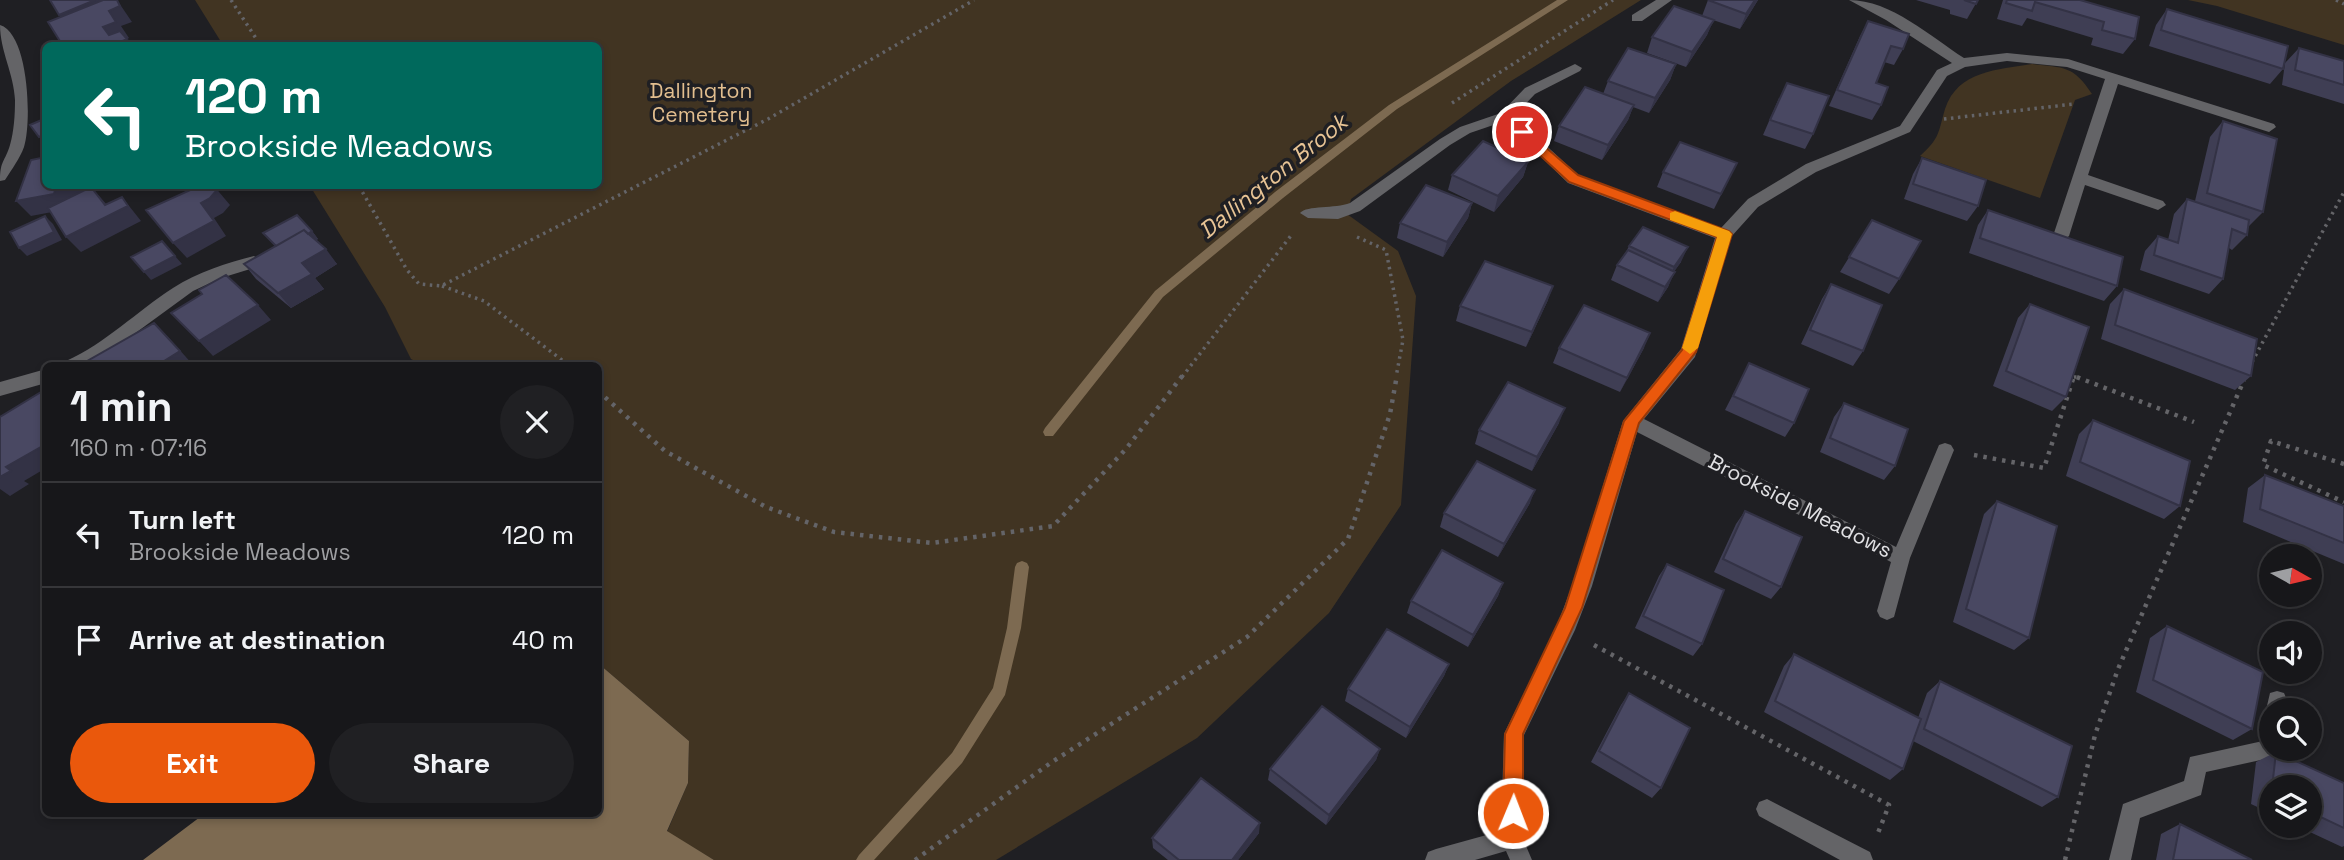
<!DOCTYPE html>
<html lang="en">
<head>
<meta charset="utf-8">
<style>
	:root { --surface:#17171a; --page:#202023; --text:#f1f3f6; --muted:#9e9fa2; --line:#363639; --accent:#ea580c }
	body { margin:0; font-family:"Space Grotesk",sans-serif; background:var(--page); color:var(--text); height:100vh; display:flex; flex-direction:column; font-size:26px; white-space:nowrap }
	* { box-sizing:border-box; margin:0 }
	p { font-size:23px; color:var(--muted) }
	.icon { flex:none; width:38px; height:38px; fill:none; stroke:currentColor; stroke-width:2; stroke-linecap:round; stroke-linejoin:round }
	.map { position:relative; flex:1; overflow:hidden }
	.panel { position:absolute; left:42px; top:362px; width:560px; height:455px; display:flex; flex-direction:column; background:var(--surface); border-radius:10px; box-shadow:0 4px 10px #0003,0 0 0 2px var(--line) }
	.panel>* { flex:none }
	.guide { position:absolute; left:42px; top:42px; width:560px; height:147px; border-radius:10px; box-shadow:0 4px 10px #0003,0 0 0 2px var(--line); background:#00695c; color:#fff; overflow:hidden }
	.needle { width:46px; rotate:98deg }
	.tools { position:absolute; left:2259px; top:544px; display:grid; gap:14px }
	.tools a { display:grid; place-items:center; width:63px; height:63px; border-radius:50%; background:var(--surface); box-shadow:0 4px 10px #0003,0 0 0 2px var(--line); font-size:35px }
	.pin { position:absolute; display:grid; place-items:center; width:60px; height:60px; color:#fff; margin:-30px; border:4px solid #fff; border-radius:50%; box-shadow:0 2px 7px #0007 }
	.me { position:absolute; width:77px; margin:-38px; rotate:1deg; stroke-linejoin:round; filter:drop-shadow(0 0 5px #0008) }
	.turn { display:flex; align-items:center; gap:24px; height:147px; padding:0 28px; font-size:32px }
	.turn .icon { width:91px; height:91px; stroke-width:2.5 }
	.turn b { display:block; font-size:49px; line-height:60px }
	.round { display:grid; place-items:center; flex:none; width:74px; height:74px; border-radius:37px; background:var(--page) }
	.headline { display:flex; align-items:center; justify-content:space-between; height:119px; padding:0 28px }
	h1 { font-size:42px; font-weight:700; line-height:52px }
	.action { display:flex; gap:14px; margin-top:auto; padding:14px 28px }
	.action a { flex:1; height:80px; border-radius:42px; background:var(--accent); color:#fff; font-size:28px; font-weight:700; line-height:80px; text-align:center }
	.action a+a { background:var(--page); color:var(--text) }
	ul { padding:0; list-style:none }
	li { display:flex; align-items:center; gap:21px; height:105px; padding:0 28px; border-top:2px solid var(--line) }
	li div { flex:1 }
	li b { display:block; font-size:26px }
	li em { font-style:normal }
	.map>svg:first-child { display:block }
	.green { fill:#413422 }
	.water { fill:#7d6a51 }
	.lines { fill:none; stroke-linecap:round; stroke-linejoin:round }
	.stream { fill:#7d6a51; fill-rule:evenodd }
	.path-far1 { stroke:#646468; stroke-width:3.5; stroke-dasharray:2.5 4.5; stroke-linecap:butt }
	.path { stroke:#646468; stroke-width:4.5; stroke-dasharray:3.5 6; stroke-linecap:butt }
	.lane { fill:#646467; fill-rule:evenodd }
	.street { fill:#646467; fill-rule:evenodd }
	.wall { fill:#3f3e54 }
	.shaded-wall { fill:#333245 }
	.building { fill:#494862; stroke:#333245; stroke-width:2 }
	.route { fill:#ea580c; stroke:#983908; stroke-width:2 }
	.slow { fill:#f59e0b }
	.labels { text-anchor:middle; stroke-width:7; stroke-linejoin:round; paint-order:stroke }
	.park-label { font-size:21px; fill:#e2be8f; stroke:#1f1f23 }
	.street-label { font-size:21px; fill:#e1e1e4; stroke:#1f1f23 }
	.water-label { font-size:23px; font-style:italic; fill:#e8c495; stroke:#1f1f23 }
</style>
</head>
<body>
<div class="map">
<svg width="2344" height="860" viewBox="0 0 2344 860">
	<rect width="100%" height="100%" fill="#1f1f23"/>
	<path class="green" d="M195,0h1446l-130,81 -160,118 -4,15 51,37 18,45 -15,209 -72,108 -132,125 -201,122h-282l-47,-28 21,-49 1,-42 -90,-77 -1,-298h-173l-14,-7 -26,-52 -75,-121h288v-140l-375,-1z
		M2188,0h156v45l-127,-39z
		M2032,64c32,4 41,1 60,30l-17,6 -35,98 -120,-42c20,-18 18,-23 25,-47 13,-39 53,-39 87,-45z"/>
	<path class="water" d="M599,664l90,77 -1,42 -21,48 47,29h-571l61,-46h394z"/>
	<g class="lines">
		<path class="stream" d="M1557,0h11l-171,109 -114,89 -120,99 -110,139h-8l-2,-4 2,-4 110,-137 120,-99 114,-87z
			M1022,561l5,2 2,4 -8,61 -16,67 -43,68 -88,97h-18l3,-5 93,-102 41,-65 14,-60 8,-61 2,-4z"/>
		<path class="path-far1" d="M231,0l30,46
			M2336,0l8,4
			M1452,103l161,-103
			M1944,119l130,-15
			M359,186l48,84 12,14 22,2 327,-167 206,-119
			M1357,237l29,13 17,90 -7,37
			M442,286l42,15 86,65
			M2252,362l92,-170
			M1182,377l111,-144
			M2074,377h3"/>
		<path class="path" d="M598,391l67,60 101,56 68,25 98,11 121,-17 73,-77 57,-74
			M1974,455l70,13 30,-92 120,46
			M2344,464l-73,-23 -8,24 81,37
			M1594,645l295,160 -11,28
			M915,860l137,-98 195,-125 101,-98 42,-125 7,-39
			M2065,860l30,-125 23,-66 126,-289"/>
		<path class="lane" d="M1656,0h16l-30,21h-10v-6z
			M1575,64l7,4 -2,3 -45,23 -24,25 -41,14 -20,12 -90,66 -22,8 -30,-1 -8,-5c7,-8 35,-4 50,-10l90,-64 20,-12 41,-14 24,-25z
			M254,256l8,6 -2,4 -39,12 -28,13 -100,73 -29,2 2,-5c40,-18 70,-49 107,-73 25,-16 53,-25 81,-32z
			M46,369v14l-46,13v-14z"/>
		<path class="street" d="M1849,0c42,0 82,37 115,58l43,-5 61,6 206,65 2,3 -7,5 -151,-48 -30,91 75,26 3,4 -8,5 -73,-25 -16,51 -8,6 -8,-6 52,-157 -38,-12 -60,-6 -42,6 -18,9 -37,56 -94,40 -58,35 -27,30 -36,120 -51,62 252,128 43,-102 6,-2 6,2 3,5 -44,108 -16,59 -7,3 -7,-3 -3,-6 14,-49 -254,-130 -45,154 -17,44 -51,105 -1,104 9,21h-22l-4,-9 -31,9h-50l3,-8 8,-3 65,-18 3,-97 52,-106 16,-42 51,-165 58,-72 34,-111 -147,-55 -69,-67 2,-3h10l67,62 143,53 27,-29 58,-35 94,-38 37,-56 15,-7 -66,-43z
			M0,25c29,9 32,97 24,122 -4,11 -12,22 -19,33l-5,1c0,-21 5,-19 10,-36 4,-14 5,-30 5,-45 -1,-26 -15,-49 -15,-75z
			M2277,691l7,2 3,7 -1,10h-14v8l-6,-8 4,-17z
			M2272,739v10h10l-3,7 -73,16 -5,23 -61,23 -9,42h-22l14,-56 61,-23 6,-24z
			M1767,799l103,53 3,8h-33l-81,-44 -3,-7 3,-7z"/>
	</g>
	<path class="wall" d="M1708,0h50l-18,29 -27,-9 -6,15 -21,32 -39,-14 5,-16 50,-21z
		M1916,0h62l-11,19 -17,-5v-4z
		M2003,0h77l55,39 -12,15 -32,-9 2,-7 -66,-20 -5,8 -25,-7z
		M2167,9l116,60 -13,15 -121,-38 7,-21z
		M1868,21l35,28 -9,16 -10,-3 -8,21 5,22 -9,15 -43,-14 31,-70z
		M2299,48l45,13v43l-62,-19 3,-22z
		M1676,64l-6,16 -21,33 -16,-6 -5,13 -26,40 -48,-19 5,-15 44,-32 5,-13z
		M1779,98l34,36 -8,15 -42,-14z
		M2223,121l40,91 -15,15 -1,8 -15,15 -3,-2 -6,31 -14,15 -69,-24 5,-19 13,-15 10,4 6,-26 13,-15 8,2 15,-64z
		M1922,158l56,48 -11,15 -63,-22 9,-25z
		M1528,162l-5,15 -29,35 -46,-22 4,-15z
		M1737,163l-23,46 -57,-22 6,-15z
		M1472,203l-4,15 -25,39 -46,-19 3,-15z
		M1988,210l129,76 -13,15 -135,-48 9,-28z
		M1872,220l27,59 -10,15 -49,-22z
		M312,231l6,8 -2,1 21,24 -22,14 9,11 -33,19 -35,-29 -12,-15 31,-18 -12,-13z
		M1629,246l52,16 -7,9 -6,16 -10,15 -47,-22 6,-15 9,-13z
		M1831,284l32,67 -10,15 -52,-22 21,-45z
		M2124,289l127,87 -16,14 -134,-51 9,-35z
		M1548,300l-22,47 -70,-26 4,-15z
		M2030,304l36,93 -14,14 -59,-25 25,-68z
		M1559,348h85l-24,44 -67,-29z
		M1749,363l45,60 -9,14 -60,-27z
		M1844,403l51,63 -11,14 -64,-28 14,-35z
		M2093,420l87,86 -16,13 -98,-43 13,-42z
		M1559,423l-27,48 -57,-27 4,-14z
		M2265,475l79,31v58l-101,-42 5,-34z
		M1997,501l32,137 -15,12 -61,-28 31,-108z
		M1530,503l-32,54 -58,-30 4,-14z
		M1745,511l36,76 -10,12 -57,-27 22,-48z
		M1667,564l35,80 -9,12 -58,-28 24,-52z
		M1503,583l-5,13 -30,51 -61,-34 4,-12z
		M2167,626l85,103 -19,11 -97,-48 14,-54z
		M1794,654l124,64 9,-25 13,-12 118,116 -16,10 -129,-66 -10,28 -13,11 -126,-68 20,-46z
		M1449,664l-5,12 -38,62 -61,-37 3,-12z
		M1629,693l32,95 -9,10 -61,-36 30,-57z
		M1380,749l-4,11 -50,65 -58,-45 2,-11z
		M2276,752l68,31v63l-2,1 -45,-21h13v-38h-38v26l-21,-10 5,-42z
		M2180,824l72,36h-96l5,-26z
		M1259,833l-21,27h-70l-15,-12 -1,-10z"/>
	<path class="shaded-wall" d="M95,0h22l15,22 -11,4 8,12 -2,1 5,7h-20l-41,-16 -12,-15z
		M1755,0h3l-18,29 6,-15z
		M1714,20l-7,15 -21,32 6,-15z
		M1676,64l-6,16 -21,33 6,-15z
		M1634,105l-6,15 -26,40 6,-15z
		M46,134v10l-7,-7z
		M1528,162l-5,15 -29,35 4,-16z
		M56,186h39l-1,4 20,23 8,-16 19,24 -60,31 -15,-15 2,-28 -37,7 -15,-15z
		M214,186l16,19 -7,8 -9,5 12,18 -39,22 -14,-15 28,-40z
		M1472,203l-4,15 -25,39 4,-15z
		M45,216l8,8 9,16 -35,16 -8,-8z
		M312,231l6,8 -32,18 -6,-8z
		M162,241l20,23 -31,16 -7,-8z
		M1688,247l-7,15 -14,20 7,-15z
		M326,249l11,15 -22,14 9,11 -33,19 -13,-15 24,-30z
		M1675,272l-7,15 -10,15 7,-15z
		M1553,286l-5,14 -22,47 6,-15z
		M258,305l13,15 -58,36 -14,-15z
		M154,323l14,14 26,29h-38z
		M1650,333l-6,15 -24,44 7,-14z
		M1565,408l-6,15 -27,48 5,-14z
		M46,444v24l-22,13 5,3 -19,12 -10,-7v-12l6,-10z
		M1535,490l-5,13 -32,54 6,-13z
		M1503,583l-5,13 -30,51 5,-12z
		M1449,664l-5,12 -38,62 4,-11z
		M1380,749l-4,11 -50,65 3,-10z
		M1260,823l-1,10 -21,27h-6z"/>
	<path class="building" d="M50,0h45l-36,15z
		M103,0h14l3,6 -11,5 7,11 -13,5 6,8 11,-4 7,8 -15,7h-49l-15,-24z
		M1708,0h47l-9,14z
		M1964,0h14l-2,4z
		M2007,0h73l59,17 -4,22 -33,-9 2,-8 -69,-20 -3,9 -26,-8z
		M1674,6l40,14 -22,32 -40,-15z
		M2167,9l121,37 -5,23 -122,-39z
		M1868,21l41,13 -6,15 -12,-3 -15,37 12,4 -7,18 -44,-15z
		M1628,48l48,16 -21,34 -47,-17z
		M2299,48l45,13v24l-49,-15z
		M1787,83l42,13 -16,38 -43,-14z
		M1585,87l49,18 -26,40 -49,-19z
		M46,118v16l-7,3 -9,-12z
		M2223,121l54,18 -14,73 -56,-19z
		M1483,141l45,21 -30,34 -46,-21z
		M1680,142l57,21 -16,31 -58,-22z
		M46,144v42h10l-2,8 -38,7 15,-41 10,-2z
		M1922,158l64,22 -8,26 -65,-22z
		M1426,185l46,18 -25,39 -47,-19z
		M199,186h15l3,4 -7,8 -9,5 13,18 -41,22 -27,-33z
		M91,187l14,18 17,-8 6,9 -62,31 -18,-29z
		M2187,199l62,21 -2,15 -15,-6 -9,50 -69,-24 4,-19 20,7z
		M1988,210l135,47 -6,29 -137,-48z
		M297,215l15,16 -4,3 -4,-4 -28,16 -13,-13z
		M45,216l9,16 -35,16 -9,-16z
		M1872,220l49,21 -22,38 -50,-22z
		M1643,227l45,20 -14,20 -45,-21z
		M304,230l22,19 -24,14 10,11 -34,19 -34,-29z
		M162,241l13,15 -31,16 -13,-15z
		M1628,250l47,22 -10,15 -48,-22z
		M1485,261l68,25 -21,46 -72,-26z
		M226,275l32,30 -59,36 -28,-28 31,-19 -3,-4z
		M1831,284l51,21 -19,46 -53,-21z
		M2124,289l133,50 -6,37 -136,-51z
		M2030,304l59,23 -23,70 -60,-26z
		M1584,305l66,28 -23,45 -68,-30z
		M154,323l26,28 -24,15h-72l-2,-2z
		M1749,363l60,26 -15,34 -61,-27z
		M1508,382l57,26 -28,49 -58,-27z
		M46,389v55l-40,23 5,4 -11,6v-60z
		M1844,403l64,26 -13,37 -65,-28z
		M2093,420l97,41 -10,45 -100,-44z
		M1477,461l58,29 -31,54 -60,-31z
		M2265,475l79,31v37l-84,-34z
		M1997,501l60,25 -28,112 -63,-29z
		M1745,511l57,26 -21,50 -58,-28z
		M1442,550l61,33 -30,52 -62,-34z
		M1667,564l57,26 -22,54 -59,-28z
		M2167,626l96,46 -11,57 -99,-49z
		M1387,629l62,35 -39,63 -62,-38z
		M1794,654l127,65 -18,50 -128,-68z
		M1940,681l132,65 -14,51 -134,-68z
		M1629,693l61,35 -29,60 -62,-37z
		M1322,706l58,43 -51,66 -59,-46z
		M2276,752l68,31v45l-34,-16v-24h-38z
		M1201,778l59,45 -28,37h-53l-27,-22z
		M2180,824l72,36h-79z"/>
	<path class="route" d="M1522,127l56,48 151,56 3,3 -36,118 -57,71 -57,185 -59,126v79l-3,7 -7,2 -7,-2 -3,-7 2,-79 60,-126 59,-187 58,-71 35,-113 -148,-55 -51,-47v-7z"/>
	<path class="slow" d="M1675,211l54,20 3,3 -34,114 -8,6 -8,-6 35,-111 -47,-17v-7z"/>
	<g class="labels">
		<g class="park-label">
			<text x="701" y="98">Dallington<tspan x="701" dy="24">Cemetery</tspan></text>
		</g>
		<g class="street-label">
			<text transform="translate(1800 506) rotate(27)" y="7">Brookside Meadows</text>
		</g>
		<g class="water-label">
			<text transform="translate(1273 176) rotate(-39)" y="8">Dallington Brook</text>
		</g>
	</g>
</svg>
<div class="tools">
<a><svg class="needle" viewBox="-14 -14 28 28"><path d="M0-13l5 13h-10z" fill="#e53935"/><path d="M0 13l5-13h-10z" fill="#9e9fa2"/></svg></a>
<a><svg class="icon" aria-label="sound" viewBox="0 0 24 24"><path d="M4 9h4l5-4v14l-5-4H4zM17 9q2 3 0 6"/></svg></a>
<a><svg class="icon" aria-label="search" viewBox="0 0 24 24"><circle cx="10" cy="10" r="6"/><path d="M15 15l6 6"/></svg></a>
<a><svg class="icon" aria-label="layers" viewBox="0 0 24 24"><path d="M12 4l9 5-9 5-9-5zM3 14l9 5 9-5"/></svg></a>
</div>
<div class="pin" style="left:1522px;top:132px;background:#d93025"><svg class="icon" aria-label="arrive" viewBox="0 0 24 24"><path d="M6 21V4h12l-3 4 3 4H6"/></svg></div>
<svg class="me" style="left:1513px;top:813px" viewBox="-20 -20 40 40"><circle r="17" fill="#ea580c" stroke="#fff" stroke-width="3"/><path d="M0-11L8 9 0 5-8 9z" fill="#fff"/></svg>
<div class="guide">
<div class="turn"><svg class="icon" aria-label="left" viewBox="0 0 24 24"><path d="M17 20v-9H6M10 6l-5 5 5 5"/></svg><div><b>120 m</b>Brookside Meadows</div></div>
</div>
<section class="panel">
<div class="headline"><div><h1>1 min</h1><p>160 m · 07:16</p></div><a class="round"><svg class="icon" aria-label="close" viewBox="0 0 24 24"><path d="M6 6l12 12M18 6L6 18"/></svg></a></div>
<ul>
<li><svg class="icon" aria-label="left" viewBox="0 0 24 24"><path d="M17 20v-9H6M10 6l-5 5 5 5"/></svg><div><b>Turn left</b><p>Brookside Meadows</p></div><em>120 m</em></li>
<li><svg class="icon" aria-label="arrive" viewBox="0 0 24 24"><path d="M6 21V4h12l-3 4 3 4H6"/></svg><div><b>Arrive at destination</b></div><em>40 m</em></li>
</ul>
<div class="action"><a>Exit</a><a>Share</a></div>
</section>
</div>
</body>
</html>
